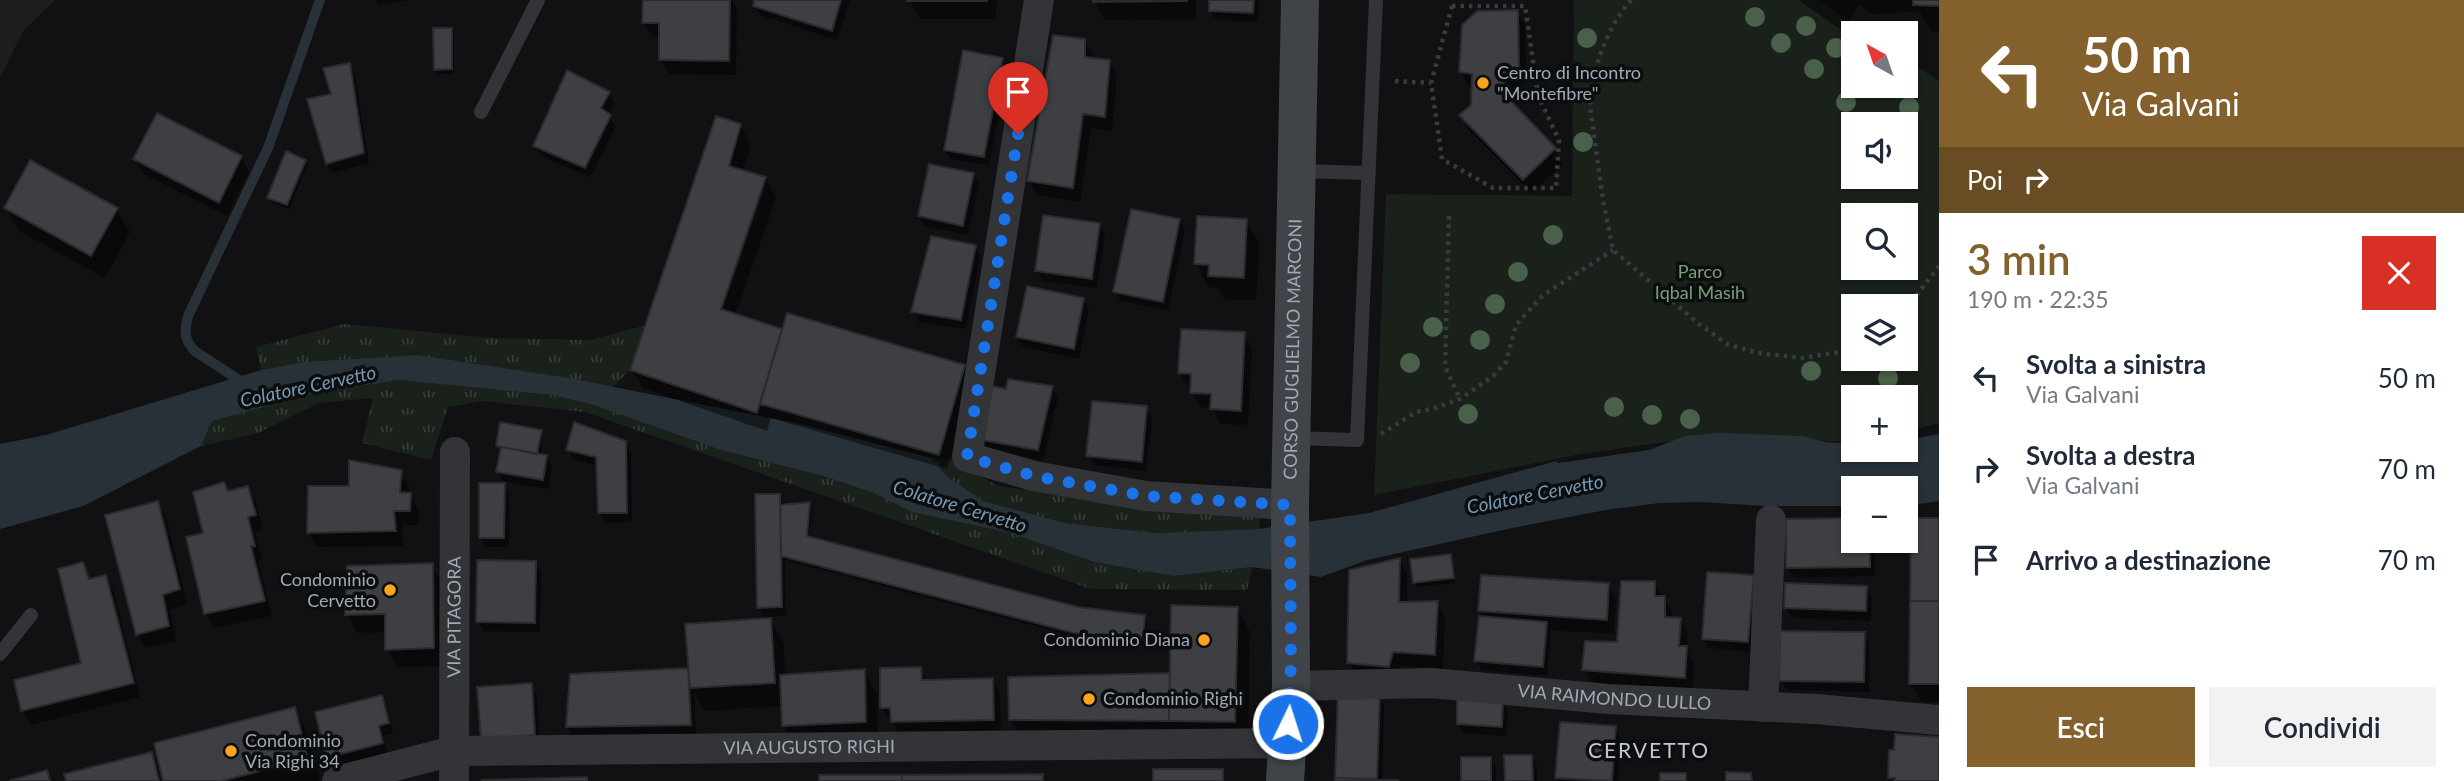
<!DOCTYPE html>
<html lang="it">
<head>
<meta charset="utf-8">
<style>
	:root { --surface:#fff; --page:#f2f2f3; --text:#1f2937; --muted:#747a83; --accent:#83602c }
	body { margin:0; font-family:Lato,sans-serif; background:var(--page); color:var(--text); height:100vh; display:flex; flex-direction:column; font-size:26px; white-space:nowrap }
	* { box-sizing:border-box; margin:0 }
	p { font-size:23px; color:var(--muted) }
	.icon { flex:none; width:38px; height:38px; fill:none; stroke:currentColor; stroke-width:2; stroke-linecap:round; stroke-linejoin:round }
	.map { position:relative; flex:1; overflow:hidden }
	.sheet { display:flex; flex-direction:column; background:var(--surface); width:525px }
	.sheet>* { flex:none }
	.hud { background:#83602c; color:#fff; overflow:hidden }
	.needle { width:46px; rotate:320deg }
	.fabs { position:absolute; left:1841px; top:21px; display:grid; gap:14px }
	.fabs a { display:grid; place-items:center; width:77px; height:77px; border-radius:0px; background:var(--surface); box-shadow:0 2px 5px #0004; font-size:35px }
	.pin { position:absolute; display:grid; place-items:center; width:60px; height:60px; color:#fff; margin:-72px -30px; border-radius:50% 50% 50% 0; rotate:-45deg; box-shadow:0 0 7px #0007 }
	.pin .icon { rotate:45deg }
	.me { position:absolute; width:77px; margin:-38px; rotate:4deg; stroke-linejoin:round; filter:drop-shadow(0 0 5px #0008) }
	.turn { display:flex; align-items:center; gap:24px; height:147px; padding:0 28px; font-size:32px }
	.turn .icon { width:91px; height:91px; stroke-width:2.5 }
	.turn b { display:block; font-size:49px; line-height:60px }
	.then { display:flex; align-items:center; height:66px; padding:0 28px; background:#0003; gap:14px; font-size:26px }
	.round { display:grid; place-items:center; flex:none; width:74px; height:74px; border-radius:0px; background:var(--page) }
	.headline { display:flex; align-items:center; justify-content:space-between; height:119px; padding:0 28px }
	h1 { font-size:42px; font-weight:600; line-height:52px; color:var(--accent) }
	.button { display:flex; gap:14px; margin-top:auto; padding:14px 28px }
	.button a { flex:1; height:80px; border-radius:0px; background:var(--accent); color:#fff; font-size:28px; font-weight:600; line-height:80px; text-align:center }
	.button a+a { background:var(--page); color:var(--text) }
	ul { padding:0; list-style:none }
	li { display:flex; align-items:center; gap:21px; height:91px; padding:0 28px }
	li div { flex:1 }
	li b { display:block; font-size:26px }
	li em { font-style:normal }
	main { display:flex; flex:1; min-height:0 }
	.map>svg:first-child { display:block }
	.built { fill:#1d1e20 }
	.grass { fill:url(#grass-tufts) }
	.park { fill:#19211a; fill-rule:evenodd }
	.water { fill:#273137 }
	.shadow { fill:#0007; fill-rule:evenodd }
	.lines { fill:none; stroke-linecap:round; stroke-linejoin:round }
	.stream { stroke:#273137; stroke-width:10 }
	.building { fill:#3d3f43; stroke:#2b2b2f; stroke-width:2 }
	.path { stroke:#383b3f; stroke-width:4.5; stroke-dasharray:3.5 5; stroke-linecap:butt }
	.lane { stroke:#323438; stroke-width:14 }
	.street { stroke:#323438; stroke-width:30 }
	.secondary { stroke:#404348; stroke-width:38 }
	.tree { fill:#49604a }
	.route { stroke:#1a73e8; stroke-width:12; stroke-dasharray:0 21.6 }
	.poi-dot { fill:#fda41f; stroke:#0c0d0e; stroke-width:2.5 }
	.labels { text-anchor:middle; stroke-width:7; stroke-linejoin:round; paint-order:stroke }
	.poi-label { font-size:18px; fill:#a2a9b5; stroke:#0c0d0e; text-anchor:start }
	.park-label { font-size:18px; fill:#77a177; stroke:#0c0d0e }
	.street-label { font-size:18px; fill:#a2a9b5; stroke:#0c0d0e }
	.water-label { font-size:19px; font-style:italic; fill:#769ab3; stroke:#0c0d0e }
	.quarter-label { font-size:21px; letter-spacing:2px; fill:#c3c7d1; stroke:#0c0d0e }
</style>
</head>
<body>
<main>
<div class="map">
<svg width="1939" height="781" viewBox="0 0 1939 781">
	<defs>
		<pattern id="grass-tufts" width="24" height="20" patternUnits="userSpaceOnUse" patternTransform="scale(1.75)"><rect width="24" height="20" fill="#19211a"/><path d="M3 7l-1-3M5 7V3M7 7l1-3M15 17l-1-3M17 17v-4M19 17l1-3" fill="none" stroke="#373e39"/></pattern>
	</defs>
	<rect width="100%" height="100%" fill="#111113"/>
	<path class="built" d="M0,0h55l-32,31 -23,47z"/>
	<path class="grass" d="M344,324l147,14 98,2 55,-14 -14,44 -17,17 -196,-32 -114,7 -42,8 -5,-23z
		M398,380l154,15 42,10 280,88 38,19 98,21 84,29 80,14 78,-9 -5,23 -156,-1 -506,-177 -102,-11 -35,6 -17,53 -69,-17 11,-45 -54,5 -61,30 -57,13 11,-25 96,-26z
		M931,458l20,2 47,26 162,23 100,8 -1,12 -103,4 -91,-10 -82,-22 -35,-24z"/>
	<path class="park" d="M1574,0h245l49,33h-15v53h53v-27l33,22v342l-33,9v-35h-53v45l-147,-6 -125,18 -207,41 12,-301 186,2zM1853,124h53v53h-53zM1853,215h53v53h-53zM1853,306h53v53h-53z"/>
	<path class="water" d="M417,355l152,23 231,46 131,34 17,19 35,24 82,22 91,10 103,-4 110,-16 187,-52 2,2 91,-13 36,-14 35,-3 83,3 22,6 28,2v6h53v-10l33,-6v67l-33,5v-18h-53v18h-88l-64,-4 -42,1 -53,7 -94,18 -145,32 -46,17 -69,-10 -78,9 -80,-14 -84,-29 -98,-21 -38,-19 -55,-18 -101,-26 -124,-44 -42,-10 -154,-15 -90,15 -96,26 -11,25 -118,60 -83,23v-85l46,-9 215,-65 42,-8z"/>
	<path class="shadow" d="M376,0h34l-32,5z
		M644,0h88l5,10 -1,65 -67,-1 -8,-14v-23h-8l-9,-15z
		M756,0h94l-13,40 -77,-25 -5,-10z
		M909,0h88l-1,19h-76z
		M1094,0h102v19l-91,1z
		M1211,0h48l-1,22 -42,-2 -6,-9z
		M1798,0h141v32l-8,-1 -11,-19 -48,2 -13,-10 -16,27z
		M1517,12l8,14 2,57 -14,2 -1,20 42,44 9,15 -31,29 -63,-63 -8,-15 11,-9 1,-19 -4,-1 -8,-14z
		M451,30l3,5v39h-16l-2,-5z
		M1084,41l9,14v5l16,1 8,15 -5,55 -21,-3 -11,74 -43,-7 -8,-14z
		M1002,59l5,10 -18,97 -38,-7 -6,-9z
		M349,65l6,10 14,88 -36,10 -6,-10 7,-67z
		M609,94l6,10 -7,11 8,11 -26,51 -49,-21 -6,-10z
		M740,126l11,18 -8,28 22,6 11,19 -41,119 48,15 180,35 9,15 -25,88 -176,-51 -4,13 -124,-43 -11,-19zM760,190h4l-44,128 -3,-1z
		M241,157l8,15 -22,44 -83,-42 -9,-15z
		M305,161l2,5 -18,43 -17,-7 -3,-4z
		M973,175l6,9 -11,51 -43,-9 -6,-10z
		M6,208l110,1 14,23 -25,46 -86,-47z
		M1179,220l6,10 -17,81 -47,-10 -6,-10z
		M1246,221l14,23 -4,56 -32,-1 -7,-11 -8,-1 -13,-23z
		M1099,224l6,10 -8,54 -54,-7 -6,-10z
		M975,246l5,10 -14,73 -47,-7 -6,-10z
		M1083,300l6,10 -10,49 -56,-12 -5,-10z
		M1244,334l8,15 -4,76 -27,-1 -9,-16 -11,-1 -9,-15v-4l-4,-1 -8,-14z
		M1052,387l6,10 -15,63 -55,-10 -5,-10 24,-49z
		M1146,408l6,10 -6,53 -52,-6 -6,-10z
		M541,432l2,4 -3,20 6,1 6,10 -4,22 -44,-7 -6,-10 4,-21 -4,-5z
		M625,443l6,10 1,69 -26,1 -6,-10 -2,-47 -24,-7 -6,-10z
		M400,472l9,14 -1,8 11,15 -1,16h-16l1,21 -86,1 -8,-14 42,-45z
		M504,485l5,10v52h-23l-5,-10z
		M248,488l8,14 7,27 -8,3 7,28h-4l14,56 -58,12 -8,-15 -1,-79 23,-41z
		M779,495l6,11 24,-3 3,5 -3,31 268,69 67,9 3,5 -2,23 -68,-8 -292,-77 1,56 -22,1 -6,-10z
		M158,503l8,14 21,87 -17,6 6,31 -30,7 -8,-14z
		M1853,520v21h21l1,35 -81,2 -6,-10v-47z
		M1939,520v182h-17l-11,-18z
		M1450,555l5,28 -37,4 -3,-4z
		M1399,560l8,15v28h30l8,14 -2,52 -43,-3 -3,15 -40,-4 -8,-14z
		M535,563l6,9 -1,60 -56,-1 -6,-9z
		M82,564l9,17 14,-4 9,15 26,105 -109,28 -8,-14 -7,-30 67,-17z
		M432,565l10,18 1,83 -45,1 -11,-18v-17l-29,1 -11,-18 2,-48z
		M1753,577l5,10 -5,65 -44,-4 -6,-10z
		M1654,582l18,30v7l8,1 8,14 -1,17 7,12 -2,28 -100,-7 -8,-15 34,-25z
		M1608,585l8,15 -2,34 -65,-4 2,3 -4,43 -65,-6 -6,-10 7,-42 -3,-7z
		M1866,588l6,10 -1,23 -79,-3 -6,-10z
		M1237,608l13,24 -2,113 -224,-2 -14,-23 162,-46z
		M770,620l14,24 1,32 79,-5 13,23 1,51 -81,4 -13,-24 -1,-19 -78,5 -11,-19 2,42 -123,2 -6,-10 120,-56 3,4z
		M1864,633l5,10v49l-82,-2 -6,-9z
		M920,669l7,12 65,-2 8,15 1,40 -100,2 -19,-29z
		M531,685l6,10 3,50 -51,3z
		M1340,693l39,2 5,10 -2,76h-45z
		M381,697l5,10 7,26 -10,3 5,17 -54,14 -6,-10z
		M1502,703l6,9 -2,24 -42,-3 -6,-10z
		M294,709l14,24 12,48h-155z
		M1615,728l6,10 -3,43h-59l-2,-3z
		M151,754l6,10 4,17h-93z
		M1531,756l6,10v15h-31z
		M1490,759l6,10v12h-33z"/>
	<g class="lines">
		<path class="stream" d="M247,385l-51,-33c-12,-11 -12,-21 -8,-36l80,-168 52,-148"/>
	</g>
	<path class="building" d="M643,0h87l-1,61 -70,-1v-37h-17z
		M754,0h87l-9,31 -79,-25z
		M907,0h80v1h-80z
		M1092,0h95v1l-94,1z
		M1209,0h45l-1,13 -44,-2z
		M1913,0h26v6l-26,-1z
		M1518,10l1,59 -14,2v24l51,53 -33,32 -64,-65 12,-10 1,-31 -13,-2 3,-47 15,-14z
		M433,28h19v41l-18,1z
		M1053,35l32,4v18l25,3 -5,57 -22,-3 -10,74 -46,-7z
		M963,50l40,8 -19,99 -40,-7z
		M350,63l14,90 -38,11 -19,-65 24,-5 -8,-26z
		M567,70l43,22 -9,16 10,7 -26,53 -52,-22z
		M157,113l85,43 -23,47 -86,-44z
		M716,116l25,8 -12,42 37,11 -45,132 61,20 -25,84 -127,-43z
		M286,151l20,9 -19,45 -20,-7z
		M30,160l88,48 -27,48 -87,-48z
		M929,164l45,9 -11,53 -45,-10z
		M1131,209l49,10 -17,83 -50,-10z
		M1043,215l57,8 -8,56 -57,-8z
		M1197,216l50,3 -3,59 -36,-2 1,-11 -15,-1z
		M931,236l45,9 -15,75 -50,-8z
		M1027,286l57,12 -10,51 -58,-12z
		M787,313l178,52 -26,90 -179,-51z
		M1181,329l64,3 -4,79 -31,-2 1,-15 -21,-1 1,-19 -13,-1z
		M1008,379l45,7 -15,64 -57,-10 11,-54 14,3z
		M1092,401l55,5 -5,56 -56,-6z
		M500,422l42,8 -5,24 -41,-8z
		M574,422l52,19 1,72h-29l-2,-56 -30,-7z
		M501,447l46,8 -4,25 -47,-8z
		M349,460l53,10 -2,22 11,1 -1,18h-16l2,20 -89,2 1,-47h41z
		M224,482l4,9 20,-5 8,29 -8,2 7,29h-4l14,55 -61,13 -18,-77 17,-4 -10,-41z
		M479,483h26l-1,55h-25z
		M755,494h25l2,113 -25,1z
		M158,501l22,88 -17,6 6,31 -33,9 -31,-120z
		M810,502l-3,34 271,71 67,8 -2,26 -69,-8 -293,-77 -1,-51z
		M1853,518v23h17v26l-84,1v-49z
		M1911,518h28v83h-29z
		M1451,554l3,24 -41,5 -3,-24z
		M1400,558l-1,44 39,-1 -3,54 -42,-3 -4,15 -42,-4 2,-93z
		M477,560l59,1 -1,62 -59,-1z
		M83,562l6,17 17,-4 28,108 -113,28 -7,-31 67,-17 -23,-94z
		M433,563l1,85 -49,2v-36l-40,1 2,-49z
		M1707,572l47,3 -6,67 -46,-3z
		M1481,575l128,8 -2,37 -129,-9z
		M1621,581h34v15h10v21l16,1 -2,28h8l-2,32 -103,-8 3,-29 32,1z
		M1785,583l82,3 -1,25 -82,-3z
		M1910,601h29v83h-30z
		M1171,605l67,2 -3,115 -66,-1z
		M1479,616l68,6 -4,45 -69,-6z
		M771,618l4,65 -85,5 -5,-64z
		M1780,631l85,1 -1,50 -85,-1z
		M921,667l1,13 71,-2 1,42 -103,2 -1,-14h-10v-40z
		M688,668l3,57 -125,2 4,-53z
		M865,669l1,53 -84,4 -2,-51z
		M1170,673l-1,48 -160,-1 -1,-43z
		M532,683l3,52 -54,4 -4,-52z
		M1338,692l42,1 -3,86 -42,-1z
		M382,695l7,28 -10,3 4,17 -57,15 -11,-46z
		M1457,696l46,5 -1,26 -45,-3z
		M295,707l13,52 -87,22h-58l-9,-38z
		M1560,722l56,4 -4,55 -57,-3z
		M1895,734l44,3v44h-44v-3h-7l1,-28h5z
		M152,752l7,29h-93l-2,-7z
		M1504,755h28l1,26h-28z
		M1461,757h30v24h-30z
		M1153,769h70v12h-70z
		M47,770l3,11h-41z
		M1726,772l25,1 1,8h-26z
		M1660,773h26v8h-26z
		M1043,774v7h-141v-6z
		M819,775h83v6h-83z
		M587,777v4h-105v-1z
		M1335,778l63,2v1h-63z"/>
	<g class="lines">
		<path class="path" d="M1631,0c-25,29 -39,69 -41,107l13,93 10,50 86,74 28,20 31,9 44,5 51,-8
			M1452,6h73l13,90 21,44 -3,48h-63l-51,-29 -11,-76z
			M1395,81l36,2
			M1449,216l-4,150 15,33
			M1906,309l33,-43
			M1381,434l35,-22 16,-3 28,-10 33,-23 13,-14 10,-37 27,-30 70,-45"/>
		<path class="lane" d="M481,112l57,-112
			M1297,171l72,2
			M1293,438l64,2 19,-440
			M0,654l31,-39"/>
		<g class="street">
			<path d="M1039,0l-72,457 67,19 112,20 144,9"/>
			<path id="s1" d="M1291,686l140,-3 177,16 208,10 123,11"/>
			<path d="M1763,707l8,-187"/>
			<path id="s2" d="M337,781l116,-30 834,-8"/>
			<path id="s3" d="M454,781l1,-329"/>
		</g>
		<path class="secondary" id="s4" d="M1285,781l6,-95 -1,-181 10,-505"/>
	</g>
	<g class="tree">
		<circle cx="1755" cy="17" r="10"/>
		<circle cx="1806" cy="26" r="10"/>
		<circle cx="1587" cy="38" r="10"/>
		<circle cx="1781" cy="43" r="10"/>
		<circle cx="1836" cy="48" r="10"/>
		<circle cx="1814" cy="69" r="10"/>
		<circle cx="1846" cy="102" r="10"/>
		<circle cx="1909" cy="107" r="10"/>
		<circle cx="1583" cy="142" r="10"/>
		<circle cx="1553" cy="235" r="10"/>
		<circle cx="1518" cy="272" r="10"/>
		<circle cx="1495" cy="304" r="10"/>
		<circle cx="1433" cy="327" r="10"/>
		<circle cx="1480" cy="340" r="10"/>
		<circle cx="1410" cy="363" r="10"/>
		<circle cx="1811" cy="371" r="10"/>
		<circle cx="1888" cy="378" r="10"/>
		<circle cx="1614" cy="407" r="10"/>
		<circle cx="1468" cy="414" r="10"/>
		<circle cx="1652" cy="415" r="10"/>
		<circle cx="1690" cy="419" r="10"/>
	</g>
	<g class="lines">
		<path class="route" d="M1018,134l-51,323 67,19 112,20 144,9 1,159 -3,60"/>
	</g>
	<g class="poi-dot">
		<circle cx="1483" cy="83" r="7"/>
		<circle cx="390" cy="590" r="7"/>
		<circle cx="1204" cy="640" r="7"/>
		<circle cx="1089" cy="699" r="7"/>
		<circle cx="231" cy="751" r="7"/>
	</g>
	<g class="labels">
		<g class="poi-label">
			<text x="1497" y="79">Centro di Incontro<tspan x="1497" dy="21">"Montefibre"</tspan></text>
			<text x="376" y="586" text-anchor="end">Condominio<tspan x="376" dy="21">Cervetto</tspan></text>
			<text x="1190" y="646" text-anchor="end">Condominio Diana</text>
			<text x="1103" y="705">Condominio Righi</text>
			<text x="245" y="747">Condominio<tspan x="245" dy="21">Via Righi 34</tspan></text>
		</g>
		<g class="park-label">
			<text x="1700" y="278">Parco<tspan x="1700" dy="21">Iqbal Masih</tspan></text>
		</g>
		<g class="street-label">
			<text dy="6" stroke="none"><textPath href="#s4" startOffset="432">CORSO GUGLIELMO MARCONI</textPath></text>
			<text dy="6" stroke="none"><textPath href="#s3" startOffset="164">VIA PITAGORA</textPath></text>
			<text dy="6" stroke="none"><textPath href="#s1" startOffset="324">VIA RAIMONDO LULLO</textPath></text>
			<text dy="6" stroke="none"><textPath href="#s2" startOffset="476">VIA AUGUSTO RIGHI</textPath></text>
		</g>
		<g class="water-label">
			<text transform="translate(308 386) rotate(-12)" y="7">Colatore Cervetto</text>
			<text transform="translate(1535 494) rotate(-11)" y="7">Colatore Cervetto</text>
			<text transform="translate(960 506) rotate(17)" y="7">Colatore Cervetto</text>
		</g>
		<g class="quarter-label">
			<text x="1649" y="758">CERVETTO</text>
		</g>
	</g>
</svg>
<div class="fabs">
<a><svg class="needle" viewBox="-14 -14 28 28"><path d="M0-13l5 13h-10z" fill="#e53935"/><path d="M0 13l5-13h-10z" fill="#747a83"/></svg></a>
<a><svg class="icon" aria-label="sound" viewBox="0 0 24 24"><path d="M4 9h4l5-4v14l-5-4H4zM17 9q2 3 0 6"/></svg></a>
<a><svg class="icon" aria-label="search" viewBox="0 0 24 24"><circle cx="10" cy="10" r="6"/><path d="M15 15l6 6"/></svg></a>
<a><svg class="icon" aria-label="layers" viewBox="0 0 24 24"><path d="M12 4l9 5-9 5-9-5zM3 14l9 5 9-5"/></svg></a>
<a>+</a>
<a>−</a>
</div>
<div class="pin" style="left:1018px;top:134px;background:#d93025"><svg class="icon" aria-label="arrive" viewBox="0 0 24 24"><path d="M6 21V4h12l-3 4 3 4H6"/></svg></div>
<svg class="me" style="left:1288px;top:724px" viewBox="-20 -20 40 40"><circle r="17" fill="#1a73e8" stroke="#fff" stroke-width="3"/><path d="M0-11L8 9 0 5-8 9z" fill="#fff"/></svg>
</div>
<section class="sheet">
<div class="hud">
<div class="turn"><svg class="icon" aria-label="left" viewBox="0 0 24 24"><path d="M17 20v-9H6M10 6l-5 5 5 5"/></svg><div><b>50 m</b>Via Galvani</div></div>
<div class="then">Poi<svg class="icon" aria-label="right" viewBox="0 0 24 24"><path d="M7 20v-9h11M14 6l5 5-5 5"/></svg></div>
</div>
<div class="headline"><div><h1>3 min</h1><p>190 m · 22:35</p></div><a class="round" style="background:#d93025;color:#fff"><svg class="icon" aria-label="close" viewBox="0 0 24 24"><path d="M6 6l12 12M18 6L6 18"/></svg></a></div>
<ul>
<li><svg class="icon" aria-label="left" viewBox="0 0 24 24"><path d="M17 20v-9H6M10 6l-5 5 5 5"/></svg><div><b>Svolta a sinistra</b><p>Via Galvani</p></div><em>50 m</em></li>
<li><svg class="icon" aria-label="right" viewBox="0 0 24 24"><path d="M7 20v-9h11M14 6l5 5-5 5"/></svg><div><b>Svolta a destra</b><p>Via Galvani</p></div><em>70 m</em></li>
<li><svg class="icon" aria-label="arrive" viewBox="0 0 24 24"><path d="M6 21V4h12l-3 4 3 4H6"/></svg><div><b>Arrivo a destinazione</b></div><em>70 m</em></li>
</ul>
<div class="button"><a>Esci</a><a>Condividi</a></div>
</section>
</main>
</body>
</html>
